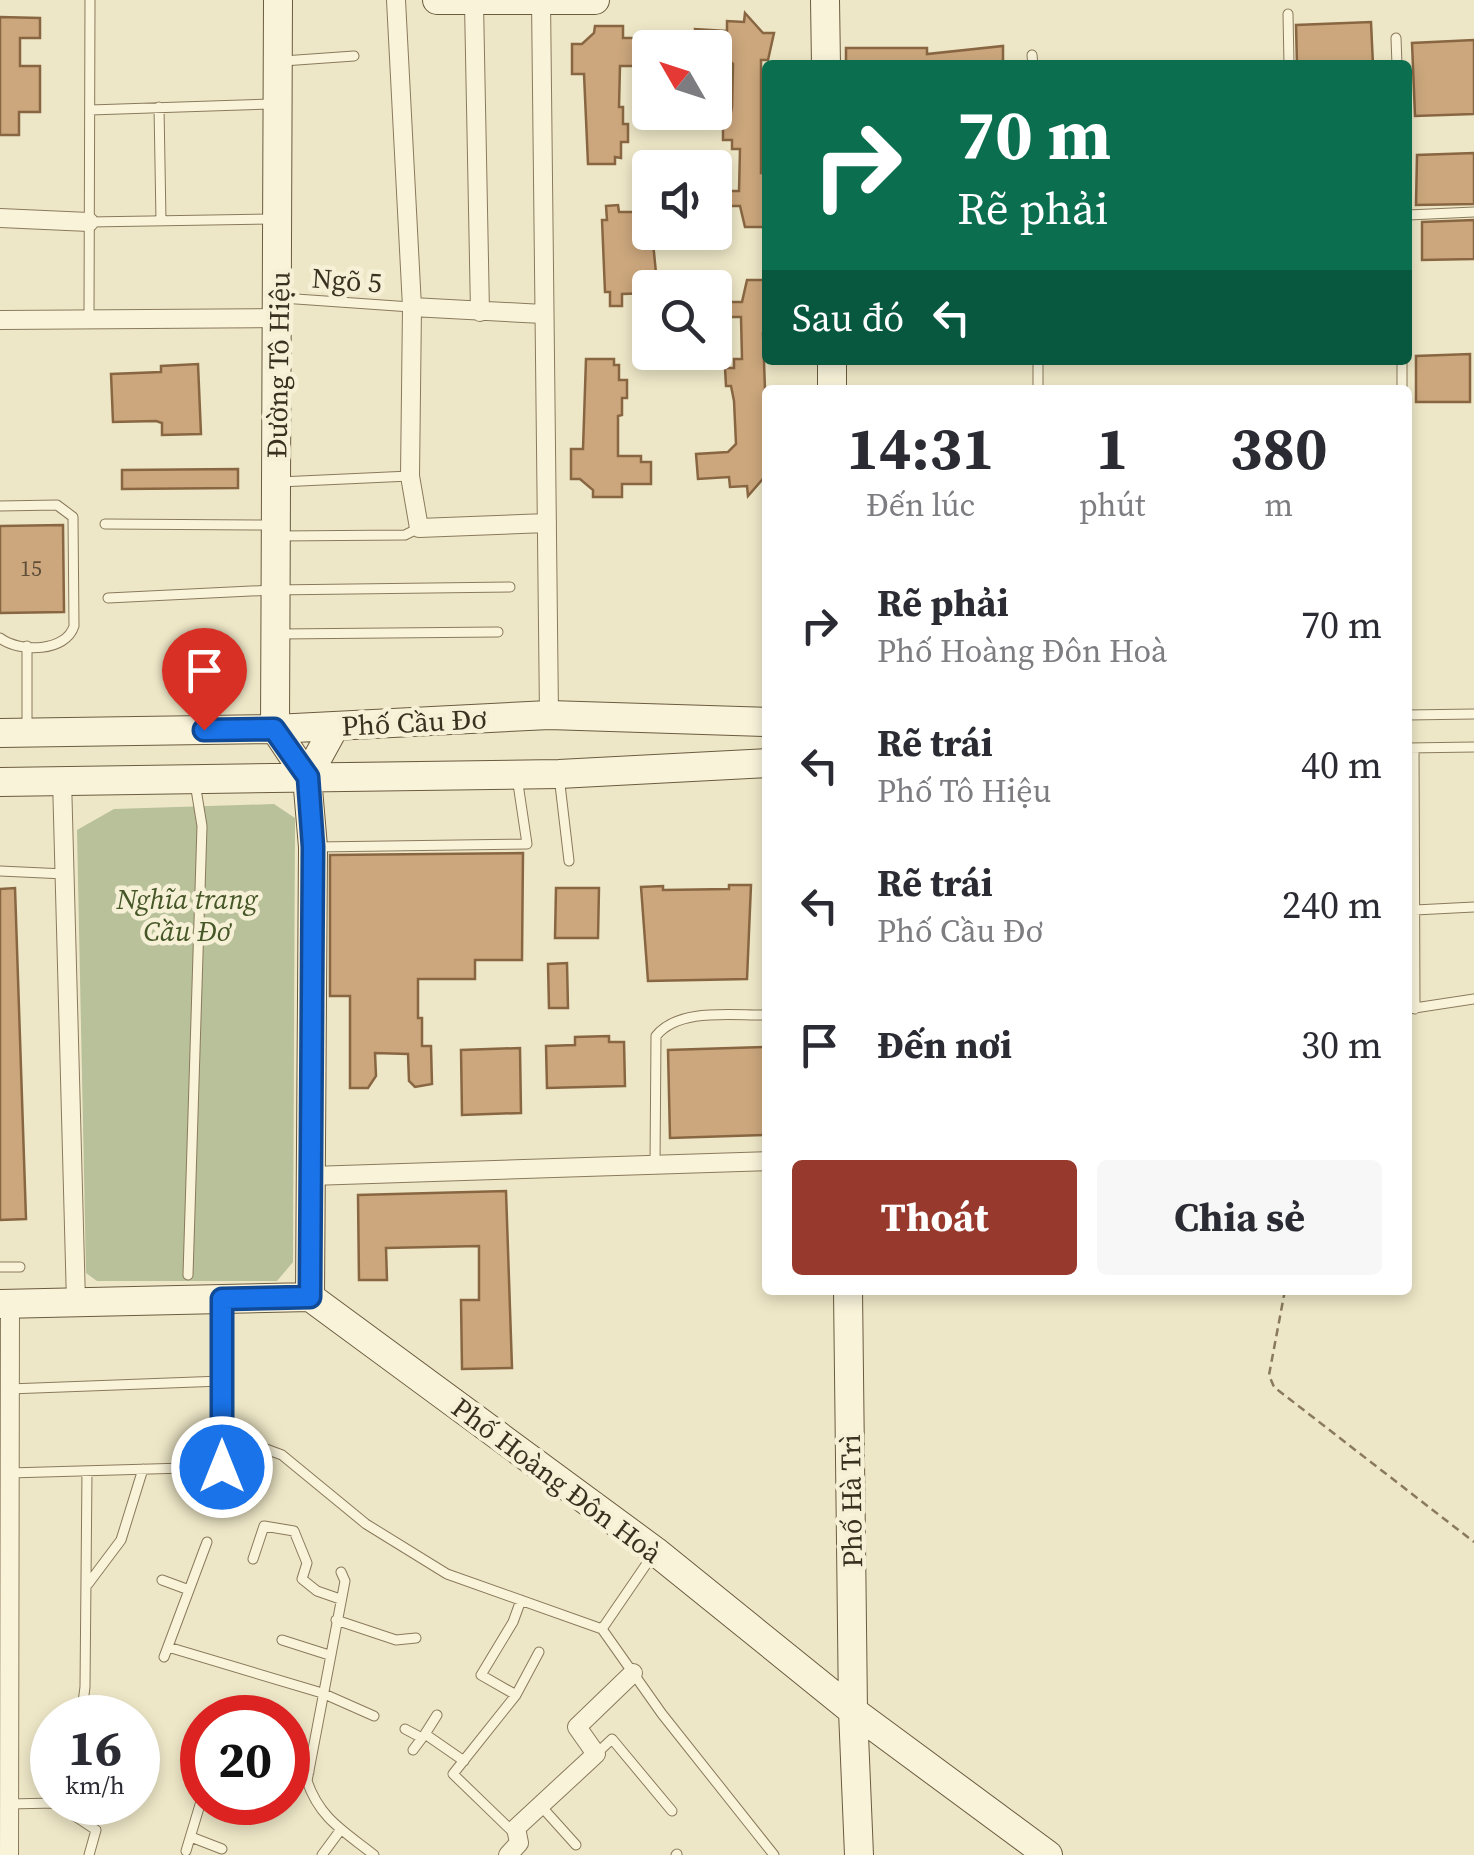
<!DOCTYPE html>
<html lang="vi">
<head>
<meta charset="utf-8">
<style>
	:root { --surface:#fff; --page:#f7f7f7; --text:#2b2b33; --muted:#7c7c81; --accent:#98392d }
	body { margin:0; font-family:"Source Serif 4",serif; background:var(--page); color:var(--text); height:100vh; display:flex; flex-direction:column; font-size:38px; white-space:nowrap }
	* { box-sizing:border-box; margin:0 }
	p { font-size:32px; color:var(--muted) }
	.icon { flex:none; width:55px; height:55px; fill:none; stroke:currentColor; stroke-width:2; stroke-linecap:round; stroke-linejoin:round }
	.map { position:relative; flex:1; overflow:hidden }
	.sheet { position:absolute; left:762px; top:385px; width:650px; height:910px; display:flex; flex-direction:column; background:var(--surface); border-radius:10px; box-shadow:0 5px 15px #0003 }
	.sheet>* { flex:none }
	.hud { position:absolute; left:762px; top:60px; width:650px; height:305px; border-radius:10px; box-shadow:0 5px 15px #0003; background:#0b6e4f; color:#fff; overflow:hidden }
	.needle { width:65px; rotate:309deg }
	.tools { position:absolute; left:632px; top:30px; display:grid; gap:20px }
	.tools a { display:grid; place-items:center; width:100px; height:100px; border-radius:10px; background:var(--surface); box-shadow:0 5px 15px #0003; font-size:50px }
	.speed { position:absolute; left:30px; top:1695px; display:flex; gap:20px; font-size:50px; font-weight:700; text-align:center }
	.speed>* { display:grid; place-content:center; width:130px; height:130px; border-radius:50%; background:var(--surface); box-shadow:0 5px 15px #0003; line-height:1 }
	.speed small { font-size:25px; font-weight:400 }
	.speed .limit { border:15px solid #d22; background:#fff; color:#111 }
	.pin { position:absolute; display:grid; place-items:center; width:85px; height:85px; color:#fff; margin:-102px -42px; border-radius:50% 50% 50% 0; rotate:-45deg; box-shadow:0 0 10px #0007 }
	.pin .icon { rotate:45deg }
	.me { position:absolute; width:110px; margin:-55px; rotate:0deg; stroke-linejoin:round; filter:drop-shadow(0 0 8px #0008) }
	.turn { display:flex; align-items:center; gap:35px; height:210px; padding:0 30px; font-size:45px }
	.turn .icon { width:130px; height:130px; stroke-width:2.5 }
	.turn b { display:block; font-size:70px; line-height:85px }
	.then { display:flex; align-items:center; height:95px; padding:0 30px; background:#0003; gap:20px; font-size:38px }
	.eta { display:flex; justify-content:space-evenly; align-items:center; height:170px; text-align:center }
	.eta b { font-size:60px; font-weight:700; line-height:70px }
	.action { display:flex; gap:20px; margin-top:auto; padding:20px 30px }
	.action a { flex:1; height:115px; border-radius:10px; background:var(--accent); color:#fff; font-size:40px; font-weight:700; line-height:115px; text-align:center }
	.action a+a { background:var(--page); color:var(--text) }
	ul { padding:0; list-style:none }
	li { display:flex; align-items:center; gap:30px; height:140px; padding:0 30px }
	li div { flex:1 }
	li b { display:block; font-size:38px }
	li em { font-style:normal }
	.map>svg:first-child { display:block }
	.cemetery { fill:#b8c199 }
	.building { fill:#cca77d; stroke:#886642; stroke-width:2.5 }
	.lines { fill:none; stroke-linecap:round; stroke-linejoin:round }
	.lane-casing { stroke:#8a7a5c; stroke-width:11 }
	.street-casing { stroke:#8a7a5c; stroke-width:20 }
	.secondary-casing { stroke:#6b5b3f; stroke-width:30 }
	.path { stroke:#8a7a5c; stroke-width:2.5; stroke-dasharray:8 5; stroke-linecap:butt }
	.lane { stroke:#f9f3da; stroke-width:9 }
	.street { stroke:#f9f3da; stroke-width:18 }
	.secondary { stroke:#f9f3da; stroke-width:28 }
	.route-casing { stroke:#114b97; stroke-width:25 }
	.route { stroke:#1a73e8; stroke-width:18 }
	.labels { text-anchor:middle; stroke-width:9; stroke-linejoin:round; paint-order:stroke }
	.number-label { font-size:22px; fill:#5e4e37 }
	.street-label { font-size:28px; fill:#3a3020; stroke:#f5f0d6 }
	.park-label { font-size:28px; font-style:italic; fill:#455627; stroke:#f5f0d6 }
</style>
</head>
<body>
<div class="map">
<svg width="1474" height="1855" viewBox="0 0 1474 1855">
	<rect width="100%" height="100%" fill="#eee7c7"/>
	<path class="cemetery" d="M274,804l21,14 -2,444 -16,19h-180l-11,-8 -9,-443 37,-21z"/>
	<path class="building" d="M745,13l18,20h11l-6,27h-7v113h7l-1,54h-22l-5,-21h-12v-15h11l1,-42h-8v-9h-9v-18h6l3,-15 1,-43 -8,-8 -10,-1v-7h-21l1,-19 32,2v-10l17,1z
		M0,17l40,1v20h-20v28h20v46h-21v23h-19z
		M1371,22l2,43h-76l-1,-40z
		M595,26h28v12h27v22h-8v6h-22l-1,41h4v17h5v18h-7v16l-6,-1v7h-27l-4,-90h-12v-30h10l12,-11z
		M1474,40v74l-59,2 -3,-73z
		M1003,46v19h-157v-17h81v6z
		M1474,153v51l-58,1 1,-50z
		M618,205l1,7h31l6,61h-5l-1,20 -28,1v12h-12v-14h-5l-3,-72h5l-1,-14z
		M1474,220v39l-52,1v-38z
		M747,280h21v54h-5l5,139 -20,23 -1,-10 -17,1 -1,-10 -31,2 -2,-25 32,-2 8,-8 -2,-43 -3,-15h-5l-1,-18h9v-9h8l-1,-42h-11v-15h12z
		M1470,354v48h-54v-46z
		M586,359h28v6h5v15h8v18h-5v17l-4,1v40h23v6h10v22h-29v13h-29v-7l-13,-11h-9v-30h12z
		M198,364l3,70 -39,1v-12l-6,-2 -43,1 -2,-48 50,-2v-6z
		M238,469v19l-116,1v-19z
		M63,525l1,87 -64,1v-87z
		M523,853l-1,107h-47v19h-57v39h4v28h9l1,38 -17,3 -6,-6 -1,-27 -33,-1 1,23 -8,12h-18v-92h-20v-141z
		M729,885h22l-4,94 -99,2 -7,-94 22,-1v4l66,-1z
		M15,888l11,331 -26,1v-331z
		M556,888h43l-1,50h-43z
		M567,963l1,45h-19l-1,-44z
		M609,1036v6h15l1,44 -78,2 -1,-42 29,-1v-8z
		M768,1047v88l-98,3 -2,-88z
		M520,1048l1,65 -59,2 -1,-65z
		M506,1191l6,177 -50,1 -1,-69h18v-54l-93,2 1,32h-28l-1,-85z"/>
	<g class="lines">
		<defs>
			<path id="lane" d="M1288,14l1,51
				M1396,38l1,27
				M1032,55l1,10
				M283,61l71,-5
				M159,107l2,114
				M90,110l182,-6
				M1408,215l66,-3
				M89,222l184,-3
				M282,298l129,9
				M89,316l1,-316
				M1038,360v30
				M1402,360v30
				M279,482l131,-6
				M0,506l57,-1 16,12 1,109c-8,26 -54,27 -74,12
				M105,524l167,1
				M278,536l127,-1 14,-7
				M108,598l165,-8 237,-3
				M279,634l219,-2
				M1408,715l66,-1
				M27,729v-83
				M1408,748l66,-1
				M1414,748l1,261
				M559,776l10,85
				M316,847l211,-3 -10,-67
				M0,871l65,3
				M1415,910l59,-3
				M1408,1009l66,-10
				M655,1165l1,-129c23,-29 78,-20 112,-21
				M0,1267h20
				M188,1275l14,-449 -7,-43
				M9,1389l213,-8
				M221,1432l61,23 84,69 81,50 155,55 60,85 112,141
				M9,1473l212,-6v-165
				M253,1559l11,-33 30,5 13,32 -5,16 15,12 23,8
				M341,1572l4,9 -38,200c13,38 37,50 67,74
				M162,1580l27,10
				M88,1584l33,-44 22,-71
				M336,1620l60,20 20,-2
				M602,1629l52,-76
				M282,1640l47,15
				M168,1647l154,46 52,23
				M164,1657l43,-115
				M516,1695l-35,-20 32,-53 8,-22
				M81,1718l4,-31 2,-216
				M405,1729l17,9
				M425,1734l12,-19
				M413,1750l12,-16 39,27
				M596,1754l16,-15 60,72
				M288,1773l21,-1
				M9,1804l46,-1 41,27 -7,25
				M540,1805l36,40
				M514,1833l-61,-59 63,-79 23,-43
				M191,1837l31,12
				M186,1851l16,-53
				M322,1855l17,-23
				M676,1855l1,-1"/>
			<path id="street" d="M396,0l16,307 -2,169 9,52 128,-5
				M541,0l8,715
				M474,3l6,309
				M0,218l89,4
				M412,307l131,7
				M0,320l279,-2
				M62,779l14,523
				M311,1176l457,-15
				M9,1855l1,-552
				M508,1855l11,-12 -3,-15 80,-74 -19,-27 56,-54"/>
			<path id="secondary" d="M437,0h103
				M545,0h50
				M825,0l1,65
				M832,360v30
				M275,729l3,-729
				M275,729l32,48 6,70 -3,450
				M0,733l275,-4 274,-14 219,7
				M307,777l28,-51
				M0,782l559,-8 209,-11
				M848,1290l5,421 6,144
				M0,1304l310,-7 345,254 198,160 195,144"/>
		</defs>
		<use href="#lane" class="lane-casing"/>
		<use href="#street" class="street-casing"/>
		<use href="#secondary" class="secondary-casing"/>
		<path class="path" d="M1285,1290l-16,85 5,12 200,155"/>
		<use href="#lane" class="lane"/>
		<use href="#street" class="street"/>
		<use href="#secondary" class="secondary"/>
	</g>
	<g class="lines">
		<defs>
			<path id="route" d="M204,730l70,-1 34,48 5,70 -3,450 -88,2v168"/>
		</defs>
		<use href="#route" class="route-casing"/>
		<use href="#route" class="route"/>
	</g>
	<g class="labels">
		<g class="number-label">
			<text x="31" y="576">15</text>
		</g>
		<g class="street-label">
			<text transform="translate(347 280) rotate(4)" y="10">Ngõ 5</text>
			<text transform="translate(278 365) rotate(-89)" y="10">Đường Tô Hiệu</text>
			<text transform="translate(414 722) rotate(-3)" y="10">Phố Cầu Đơ</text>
			<text transform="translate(557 1480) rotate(37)" y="10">Phố Hoàng Đôn Hoà</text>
			<text transform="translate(851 1501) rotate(-91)" y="10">Phố Hà Trì</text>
		</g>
		<g class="park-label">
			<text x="187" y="909">Nghĩa trang<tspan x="187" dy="32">Cầu Đơ</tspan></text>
		</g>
	</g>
</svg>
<div class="tools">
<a><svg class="needle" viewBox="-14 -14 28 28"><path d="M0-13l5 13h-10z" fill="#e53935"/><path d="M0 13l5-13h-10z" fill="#7c7c81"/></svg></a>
<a><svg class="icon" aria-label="sound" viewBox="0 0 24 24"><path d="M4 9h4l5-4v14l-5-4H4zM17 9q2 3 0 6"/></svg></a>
<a><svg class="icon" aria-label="search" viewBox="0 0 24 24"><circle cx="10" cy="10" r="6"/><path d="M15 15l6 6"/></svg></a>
</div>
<div class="speed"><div>16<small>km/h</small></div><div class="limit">20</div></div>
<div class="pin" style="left:204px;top:730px;background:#d93025"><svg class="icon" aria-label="arrive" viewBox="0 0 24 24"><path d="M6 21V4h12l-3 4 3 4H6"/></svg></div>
<svg class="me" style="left:222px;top:1467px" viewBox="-20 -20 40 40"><circle r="17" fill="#1a73e8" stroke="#fff" stroke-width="3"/><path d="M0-11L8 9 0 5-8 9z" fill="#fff"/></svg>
<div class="hud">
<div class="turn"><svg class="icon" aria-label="right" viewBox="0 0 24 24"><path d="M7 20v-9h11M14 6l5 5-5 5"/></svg><div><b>70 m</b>Rẽ phải</div></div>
<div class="then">Sau đó<svg class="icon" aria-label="left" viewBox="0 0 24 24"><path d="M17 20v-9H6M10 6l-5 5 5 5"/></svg></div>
</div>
<section class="sheet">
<div class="eta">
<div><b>14:31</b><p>Đến lúc</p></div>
<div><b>1</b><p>phút</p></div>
<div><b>380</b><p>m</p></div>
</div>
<ul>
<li><svg class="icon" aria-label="right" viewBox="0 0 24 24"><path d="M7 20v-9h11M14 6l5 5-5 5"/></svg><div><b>Rẽ phải</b><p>Phố Hoàng Đôn Hoà</p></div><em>70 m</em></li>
<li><svg class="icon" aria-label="left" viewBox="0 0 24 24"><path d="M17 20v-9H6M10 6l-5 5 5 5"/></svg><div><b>Rẽ trái</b><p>Phố Tô Hiệu</p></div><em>40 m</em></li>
<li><svg class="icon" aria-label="left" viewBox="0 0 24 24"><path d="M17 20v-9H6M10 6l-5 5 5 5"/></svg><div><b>Rẽ trái</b><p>Phố Cầu Đơ</p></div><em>240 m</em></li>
<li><svg class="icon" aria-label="arrive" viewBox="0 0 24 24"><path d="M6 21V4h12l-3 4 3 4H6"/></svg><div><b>Đến nơi</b></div><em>30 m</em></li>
</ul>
<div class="action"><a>Thoát</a><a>Chia sẻ</a></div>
</section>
</div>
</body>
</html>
